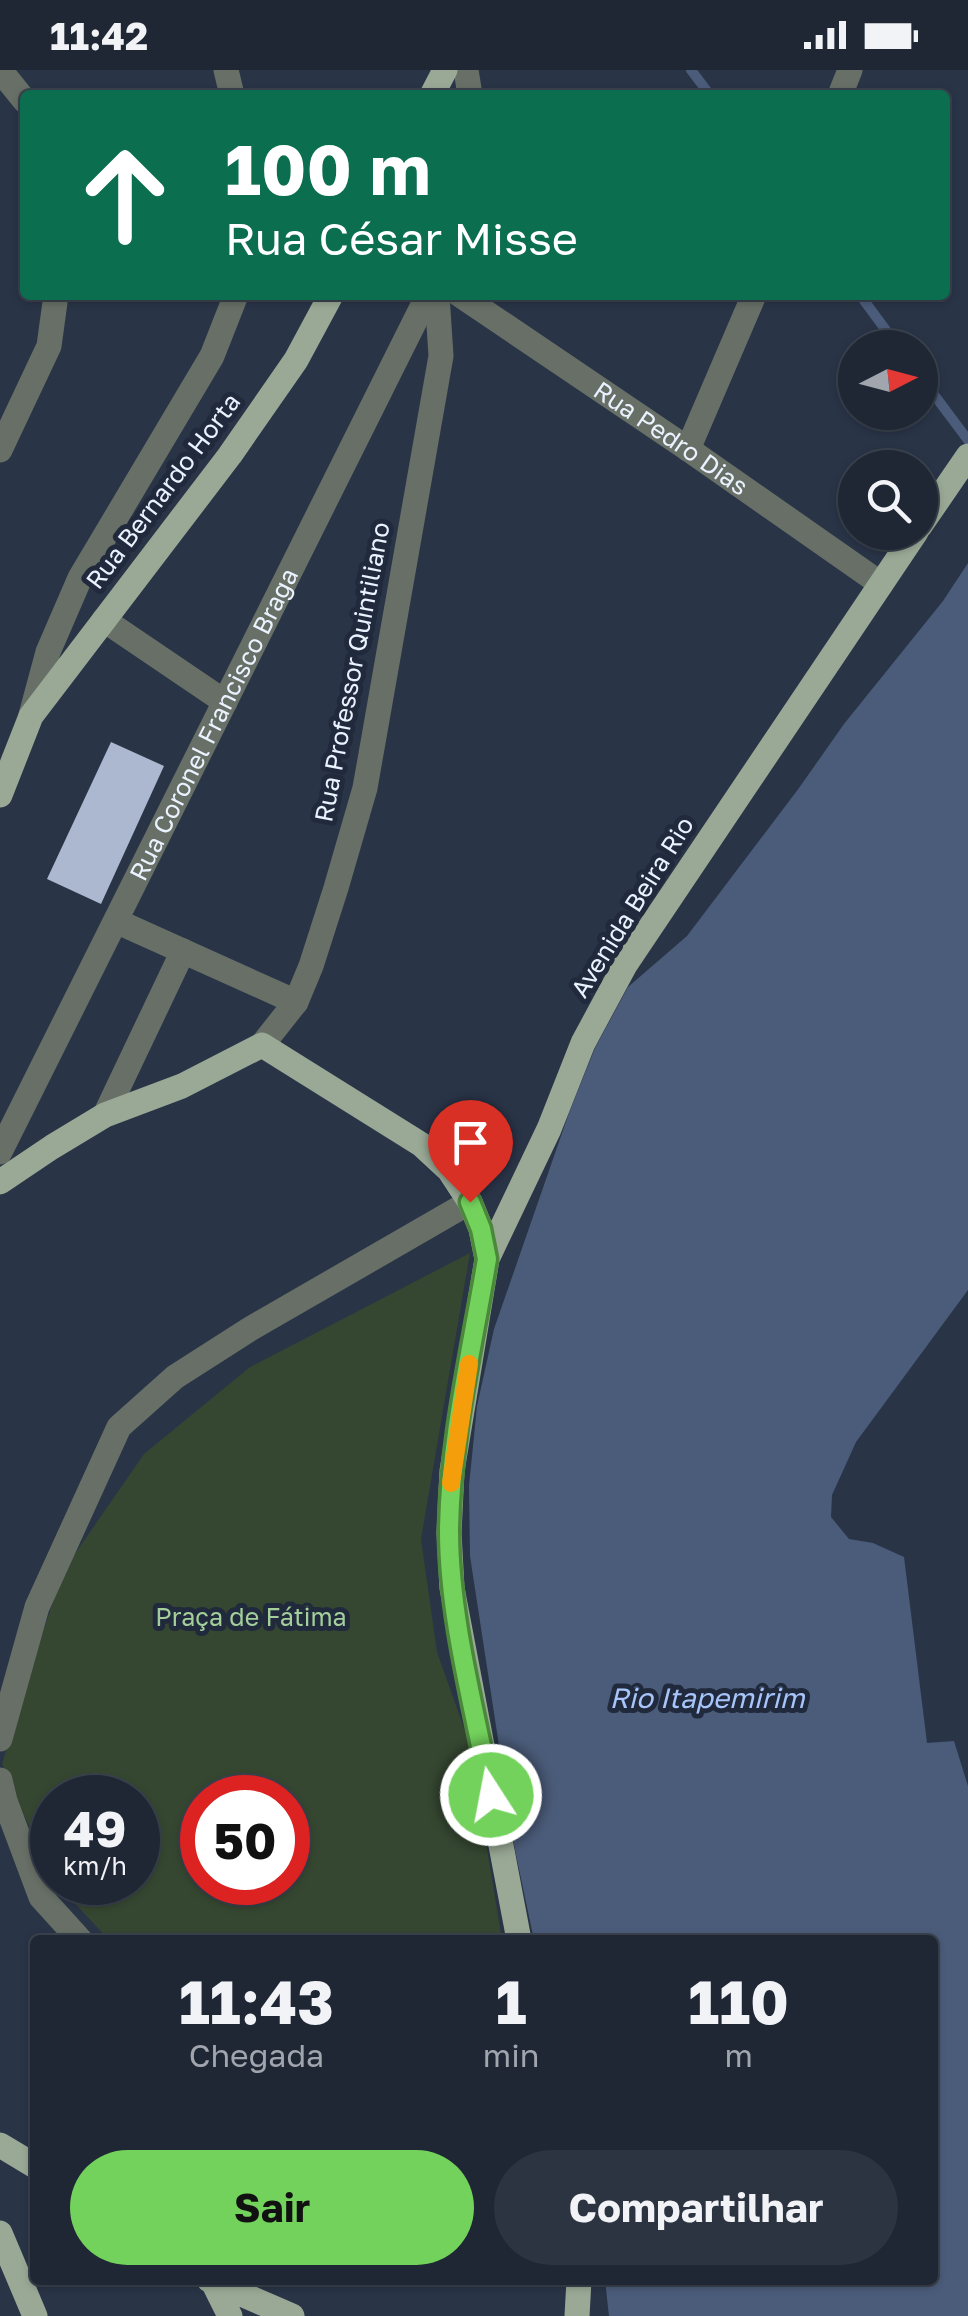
<!DOCTYPE html>
<html lang="pt">
<head>
<meta charset="utf-8">
<style>
	:root { --surface:#1f2735; --page:#2c3341; --text:#f1f3f6; --muted:#a1a5ad; --line:#3c4450; --accent:#73d25c }
	body { margin:0; font-family:"Golos Text",sans-serif; background:var(--page); color:var(--text); height:100vh; display:flex; flex-direction:column; font-size:38px; white-space:nowrap }
	* { box-sizing:border-box; margin:0 }
	p { font-size:32px; color:var(--muted) }
	.icon { flex:none; width:55px; height:55px; fill:none; stroke:currentColor; stroke-width:2; stroke-linecap:round; stroke-linejoin:round }
	.map { position:relative; flex:1; overflow:hidden }
	.panel { position:absolute; left:30px; top:1865px; width:908px; height:350px; display:flex; flex-direction:column; background:var(--surface); border-radius:10px; box-shadow:0 2px 8px #0004,0 0 0 2px var(--line) }
	.panel>* { flex:none }
	.hud { position:absolute; left:20px; top:20px; width:930px; height:210px; border-radius:10px; box-shadow:0 2px 8px #0004,0 0 0 2px var(--line); background:#0b6e4f; color:#fff; overflow:hidden }
	.needle { width:65px; rotate:84deg }
	.controls { position:absolute; left:838px; top:260px; display:grid; gap:20px }
	.controls a { display:grid; place-items:center; width:100px; height:100px; border-radius:50%; background:var(--surface); box-shadow:0 2px 8px #0004,0 0 0 2px var(--line); font-size:50px }
	.speed { position:absolute; left:30px; top:1705px; display:flex; gap:20px; font-size:50px; font-weight:700; text-align:center }
	.speed>* { display:grid; place-content:center; width:130px; height:130px; border-radius:50%; background:var(--surface); box-shadow:0 2px 8px #0004,0 0 0 2px var(--line); line-height:1 }
	.speed small { font-size:25px; font-weight:400 }
	.speed .limit { border:15px solid #d22; background:#fff; color:#111 }
	.pin { position:absolute; display:grid; place-items:center; width:85px; height:85px; color:#fff; margin:-102px -42px; border-radius:50% 50% 50% 0; rotate:-45deg; box-shadow:0 0 10px #0007 }
	.pin .icon { rotate:45deg }
	.me { position:absolute; width:110px; margin:-55px; rotate:349deg; stroke-linejoin:round; filter:drop-shadow(0 0 8px #0008) }
	.turn { display:flex; align-items:center; gap:35px; height:210px; padding:0 40px; font-size:45px }
	.turn .icon { width:130px; height:130px; stroke-width:2.5 }
	.turn b { display:block; font-size:70px; line-height:85px }
	.eta { display:flex; justify-content:space-evenly; align-items:center; height:170px; text-align:center }
	.eta b { font-size:60px; font-weight:700; line-height:70px }
	.button { display:flex; gap:20px; margin-top:auto; padding:20px 40px }
	.button a { flex:1; height:115px; border-radius:60px; background:var(--accent); color:#111; font-size:40px; font-weight:700; line-height:115px; text-align:center }
	.button a+a { background:var(--page); color:var(--text) }
	.status { display:flex; justify-content:space-between; align-items:center; height:70px; padding:0 50px; background:var(--surface); direction:ltr }
	.status svg { height:28px; fill:currentColor }
	.map>svg:first-child { display:block }
	.green { fill:#354731; fill-rule:evenodd }
	.water { fill:#4b5c7a }
	.lines { fill:none; stroke-linecap:round; stroke-linejoin:round }
	.stream { stroke:#4b5c7a; stroke-width:10 }
	.building { fill:#abb8d0 }
	.minor { stroke:#676f66; stroke-width:25 }
	.major { stroke:#9aa996; stroke-width:25 }
	.route-casing { stroke:#4b883c; stroke-width:25 }
	.route { stroke:#73d25c; stroke-width:18 }
	.slow { stroke:#f59e0b; stroke-width:18 }
	.labels { text-anchor:middle; stroke-width:10; stroke-linejoin:round; paint-order:stroke }
	.street-label { font-size:25px; fill:#ebf2ff; stroke:#202a3c }
	.park-label { font-size:25px; fill:#a4ce9a; stroke:#202a3c }
	.water-label { font-size:28px; font-style:italic; fill:#a7c5fb; stroke:#202a3c }
</style>
</head>
<body>
<div class="status"><b>11:42</b><svg viewBox="0 0 49 12"><path d="M0 12V9h3v3zM5 12V6h3v6zM10 12V3h3v9zM15 12V0h3v12zM26 1h20v11H26zM47 4h2v5h-2z"/></svg></div>
<div class="map">
<svg width="968" height="2246" viewBox="0 0 968 2246">
	<rect width="100%" height="100%" fill="#293447"/>
	<path class="green" d="M470,1183l-49,286 16,113 33,93 32,195h-393l-53,-57 82,-1v-84h-86v81l-50,-115 29,-95 32,-98 81,-117 106,-87zM202,1728h86v84h-86z"/>
	<path class="water" d="M968,493v727l-112,152 -24,53 -1,22 18,22 24,4 31,14 23,186 27,-2 14,45v530h-359l-4,-36h327v-340h-398l-19,-90 -45,-294 -1,-70 8,-80 17,-77 75,-216 26,-65 33,-61 59,-51 112,-148 45,-64 99,-123z"/>
	<g class="lines">
		<path class="stream" d="M691,0l19,25
			M860,225l39,53
			M920,306l48,64"/>
	</g>
	<path class="building" d="M111,672l53,24 -63,138 -54,-25z"/>
	<g class="lines">
		<g class="minor">
			<path d="M0,0l25,31"/>
			<path d="M226,0l6,25"/>
			<path d="M466,0l4,25"/>
			<path d="M840,25l10,-25"/>
			<path id="s1" d="M460,225l228,154 193,135"/>
			<path d="M688,379l66,-154"/>
			<path d="M0,380l49,-104 7,-51"/>
			<path d="M104,550l121,82"/>
			<path d="M31,645l17,-63 32,-74 132,-222 24,-61"/>
			<path d="M116,851l180,81"/>
			<path d="M262,975l34,-43 15,-36 25,-78 29,-100 76,-432 -4,-61"/>
			<path d="M105,1045l78,-164"/>
			<path id="s2" d="M0,1082l428,-857"/>
			<path d="M0,1669l37,-132 82,-180 56,-50 75,-48 220,-127"/>
			<path d="M0,1710l5,21 36,96 39,43"/>
		</g>
		<path class="major" d="M432,25l13,-25
			M920,456l48,-70
			M0,725l31,-79 199,-261 66,-95 35,-65
			M0,1112l52,-35 53,-32 77,-29 80,-41 160,100 27,25 21,32 11,27 6,30
			M519,1870l-67,-352 -3,-55 3,-62 35,-212 62,-130 34,-86 42,-78 291,-433
			M0,2075l35,21
			M0,2163l35,83
			M209,2210l83,36
			M213,2212l17,34
			M577,2246l2,-36"/>
	</g>
	<g class="lines">
		<defs>
			<path id="route" d="M470,1132l11,27 6,30c-15,90 -37,181 -38,272 0,86 26,180 42,264"/>
		</defs>
		<use href="#route" class="route-casing"/>
		<use href="#route" class="route"/>
		<path class="slow" d="M451,1413l18,-119"/>
	</g>
	<g class="labels">
		<g class="street-label">
			<text dy="9" stroke="none"><textPath href="#s1" startOffset="255">Rua Pedro Dias</textPath></text>
			<text transform="translate(163 421) rotate(-53)" y="9">Rua Bernardo Horta</text>
			<text transform="translate(352 602) rotate(-79)" y="9">Rua Professor Quintiliano</text>
			<text dy="9" stroke="none"><textPath href="#s2" startOffset="478">Rua Coronel Francisco Braga</textPath></text>
			<text transform="translate(632 837) rotate(-58)" y="9">Avenida Beira Rio</text>
		</g>
		<g class="park-label">
			<text x="251" y="1556">Praça de Fátima</text>
		</g>
		<g class="water-label">
			<text x="707" y="1638">Rio Itapemirim</text>
		</g>
	</g>
</svg>
<div class="controls">
<a><svg class="needle" viewBox="-14 -14 28 28"><path d="M0-13l5 13h-10z" fill="#e53935"/><path d="M0 13l5-13h-10z" fill="#a1a5ad"/></svg></a>
<a><svg class="icon" aria-label="search" viewBox="0 0 24 24"><circle cx="10" cy="10" r="6"/><path d="M15 15l6 6"/></svg></a>
</div>
<div class="speed"><div>49<small>km/h</small></div><div class="limit">50</div></div>
<div class="pin" style="left:470px;top:1132px;background:#d93025"><svg class="icon" aria-label="arrive" viewBox="0 0 24 24"><path d="M6 21V4h12l-3 4 3 4H6"/></svg></div>
<svg class="me" style="left:491px;top:1725px" viewBox="-20 -20 40 40"><circle r="17" fill="#73d25c" stroke="#fff" stroke-width="3"/><path d="M0-11L8 9 0 5-8 9z" fill="#fff"/></svg>
<div class="hud">
<div class="turn"><svg class="icon" aria-label="ahead" viewBox="0 0 24 24"><path d="M12 20V5M6 11l6-6 6 6"/></svg><div><b>100 m</b>Rua César Misse</div></div>
</div>
<section class="panel">
<div class="eta">
<div><b>11:43</b><p>Chegada</p></div>
<div><b>1</b><p>min</p></div>
<div><b>110</b><p>m</p></div>
</div>
<div class="button"><a>Sair</a><a>Compartilhar</a></div>
</section>
</div>
</body>
</html>
